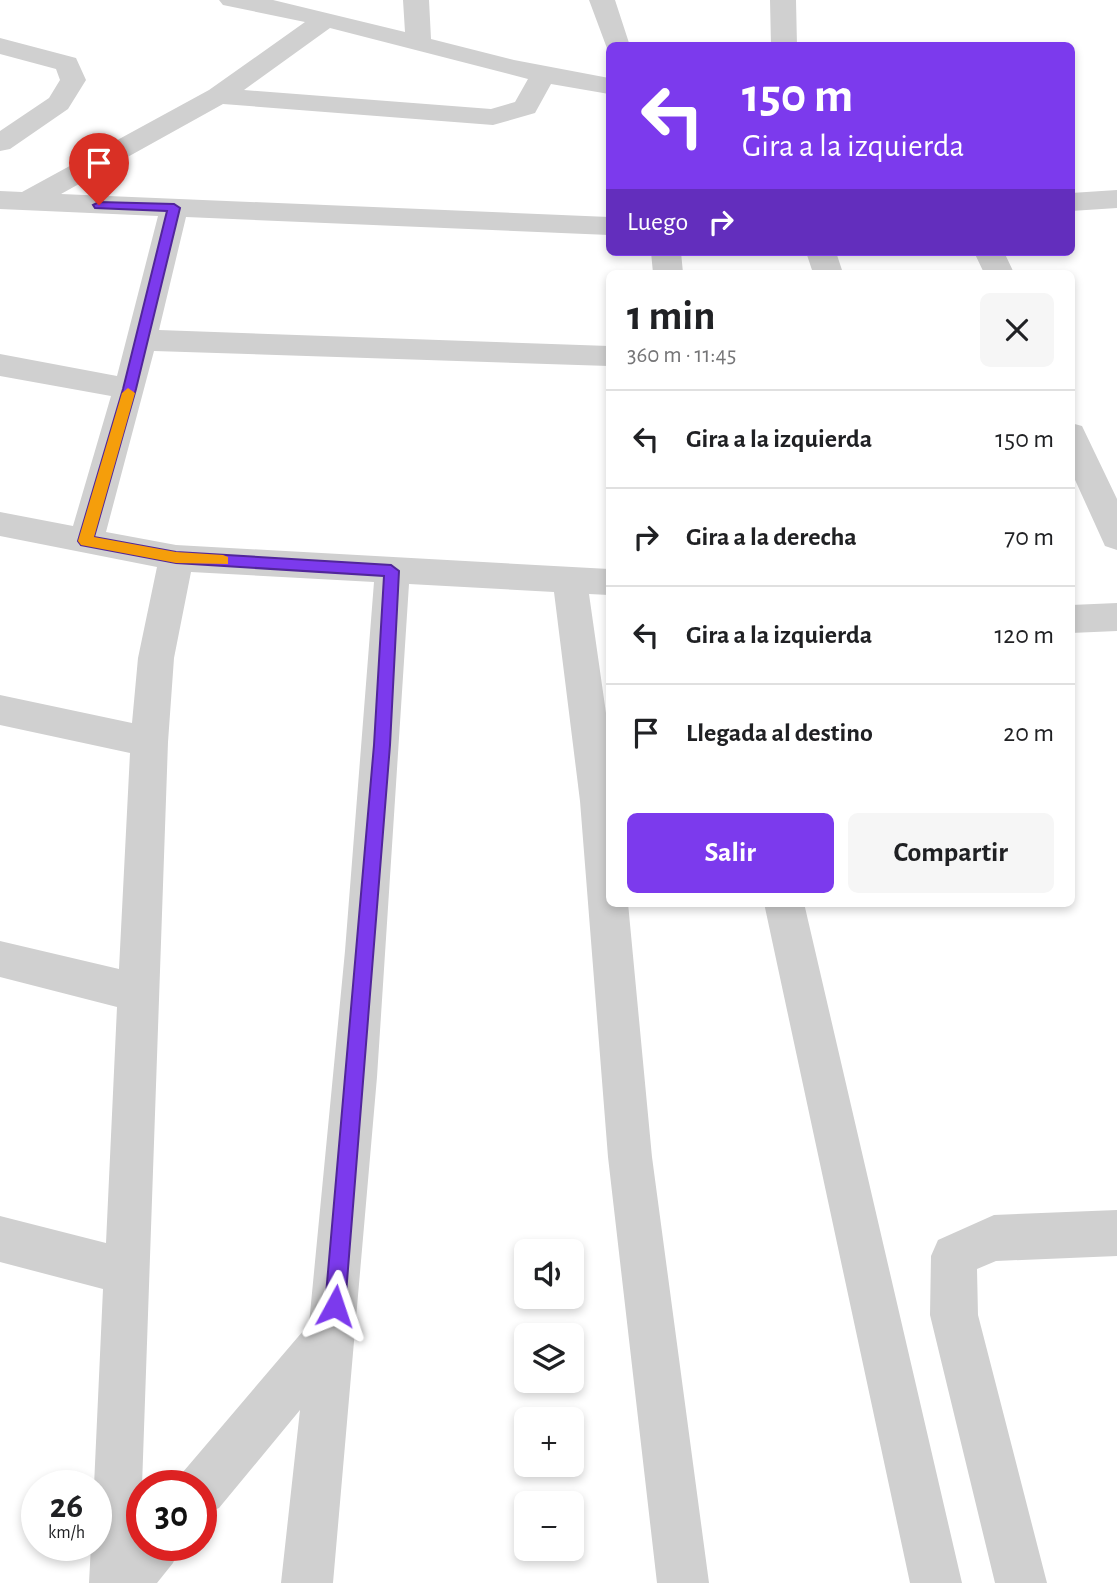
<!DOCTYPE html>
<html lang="es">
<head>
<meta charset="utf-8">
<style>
	:root { --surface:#fff; --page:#f6f6f6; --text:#202124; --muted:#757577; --line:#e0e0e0; --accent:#7c3aed }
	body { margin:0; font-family:"Alegreya Sans",sans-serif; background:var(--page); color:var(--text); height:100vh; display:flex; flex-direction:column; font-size:26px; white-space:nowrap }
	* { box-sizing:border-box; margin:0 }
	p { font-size:23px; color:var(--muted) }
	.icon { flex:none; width:38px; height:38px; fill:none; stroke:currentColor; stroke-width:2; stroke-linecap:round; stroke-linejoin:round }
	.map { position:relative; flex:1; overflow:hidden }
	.sheet { position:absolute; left:606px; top:270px; width:469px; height:637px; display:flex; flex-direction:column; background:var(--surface); border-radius:10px; box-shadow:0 4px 10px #0003 }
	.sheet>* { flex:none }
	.banner { position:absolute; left:606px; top:42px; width:469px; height:214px; border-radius:10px; box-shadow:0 4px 10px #0003; background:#7c3aed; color:#fff; overflow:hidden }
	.tools { position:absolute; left:514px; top:1239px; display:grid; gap:14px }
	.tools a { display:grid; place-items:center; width:70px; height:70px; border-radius:10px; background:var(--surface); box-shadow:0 4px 10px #0003; font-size:35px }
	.speed { position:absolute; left:21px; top:1470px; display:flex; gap:14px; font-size:35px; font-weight:700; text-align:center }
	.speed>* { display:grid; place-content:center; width:91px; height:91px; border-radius:50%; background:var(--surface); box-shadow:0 4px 10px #0003; line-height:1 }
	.speed small { font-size:18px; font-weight:400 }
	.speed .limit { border:10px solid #d22; background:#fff; color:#111 }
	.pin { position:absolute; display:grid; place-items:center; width:60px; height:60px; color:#fff; margin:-72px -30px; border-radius:50% 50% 50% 0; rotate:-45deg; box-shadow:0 0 7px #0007 }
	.pin .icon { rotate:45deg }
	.me { position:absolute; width:77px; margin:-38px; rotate:5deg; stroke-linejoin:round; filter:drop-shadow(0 0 5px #0008) }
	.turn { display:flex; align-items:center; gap:24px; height:147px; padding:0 21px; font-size:32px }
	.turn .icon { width:91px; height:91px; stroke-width:2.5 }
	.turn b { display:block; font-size:49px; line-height:60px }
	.then { display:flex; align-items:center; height:66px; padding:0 21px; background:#0003; gap:14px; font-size:26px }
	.round { display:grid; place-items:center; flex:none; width:74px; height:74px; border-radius:10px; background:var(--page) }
	.overview { display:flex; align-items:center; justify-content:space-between; height:119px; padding:0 21px }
	h1 { font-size:42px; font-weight:700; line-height:52px }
	.action { display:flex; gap:14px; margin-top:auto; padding:14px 21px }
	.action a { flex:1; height:80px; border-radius:10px; background:var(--accent); color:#fff; font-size:28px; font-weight:700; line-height:80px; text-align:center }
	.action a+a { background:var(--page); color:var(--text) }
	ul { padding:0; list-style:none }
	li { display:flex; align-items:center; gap:21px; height:98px; padding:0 21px; border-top:2px solid var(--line) }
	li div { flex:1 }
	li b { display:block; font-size:26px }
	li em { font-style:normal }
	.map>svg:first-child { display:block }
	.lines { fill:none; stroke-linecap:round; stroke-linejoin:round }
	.minor { fill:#d0d0d0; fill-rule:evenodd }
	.route { fill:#7c3aed; stroke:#51269a; stroke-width:2 }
	.slow { fill:#f59e0b }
</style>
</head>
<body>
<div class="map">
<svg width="1117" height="1583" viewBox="0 0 1117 1583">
	<rect width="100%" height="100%" fill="#fff"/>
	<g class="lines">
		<path class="minor" d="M219,0h54l132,32 -2,-32h26l2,39 83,21 95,18v16l-58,-10 -16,29 -42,12 -270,-21 -162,90 548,23v18l-423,-18 -27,113 450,16v20l-455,-15 -48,181 70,13 433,24v26l-20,-1 20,140v169h19l24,254 57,426h-52l-49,-426 -28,-356 -26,-209 -145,-8 -32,493 -44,506h-52l19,-173 -81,98 -18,7v-29h-23l5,-14 126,-148 36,-373 29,-369 -183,-10 -17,86 -6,84 -26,744v59h39l-8,18 -16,20h-68l2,-38h5l-2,-59 9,-197 -103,-27v-46l106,27 11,-236 -117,-30v-36l119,28 11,-216 -130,-28v-30l132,28 6,-65 19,-91 -157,-31v-24l73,14 38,-130 -111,-20v-22l117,22 41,-160 -158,-7v-18l22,1 187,-102 96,-68 -82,-17zM330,28l198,51 -13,23 -24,7 -247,-19z
			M589,0h26l15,46h-21l-1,5z
			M770,0h26l1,46h-26z
			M0,38l76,20 10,22 -18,29 -58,40 -10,2v-20l49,-33 11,-18 -4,-11 -56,-15z
			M1117,190v18l-46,3v-18z
			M651,252h30l2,21h-30z
			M806,252h30l7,21h-30z
			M974,252h30l10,21h-30z
			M1071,423l11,3 35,73v51l-12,-4 -34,-75z
			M1117,603v28l-46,2v-28z
			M764,903h40l158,680h-52z
			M1117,1210v46l-121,5 -19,8 1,46 69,268h-52l-65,-268 1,-59 7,-16 56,-25z"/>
	</g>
	<path class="route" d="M99,202l75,2 6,4 -44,181 -42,148 82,15 215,13 8,6 -9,174 -45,561 -3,7 -7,2 -7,-2 -3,-7 49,-561 10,-169 -208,-13 -95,-18 -3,-4 45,-152 44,-178 -72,-3 -2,-3z"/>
	<path class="slow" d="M128,388l7,5 -41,144 82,15 47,3 5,2v7l-52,-1 -95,-18 -3,-4 44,-148z"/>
</svg>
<div class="tools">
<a><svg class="icon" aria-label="sound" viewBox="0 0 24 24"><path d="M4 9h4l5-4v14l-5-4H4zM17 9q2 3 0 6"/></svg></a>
<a><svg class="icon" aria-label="layers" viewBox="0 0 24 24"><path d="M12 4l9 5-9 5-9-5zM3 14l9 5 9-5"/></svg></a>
<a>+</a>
<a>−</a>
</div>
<div class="speed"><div>26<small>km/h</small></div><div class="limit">30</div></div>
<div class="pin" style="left:99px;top:205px;background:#d93025"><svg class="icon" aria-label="arrive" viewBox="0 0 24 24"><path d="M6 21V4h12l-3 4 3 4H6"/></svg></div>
<svg class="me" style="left:335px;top:1306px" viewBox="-20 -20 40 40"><path d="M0-17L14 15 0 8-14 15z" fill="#7c3aed" stroke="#fff" stroke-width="4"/></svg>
<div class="banner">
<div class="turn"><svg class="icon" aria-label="left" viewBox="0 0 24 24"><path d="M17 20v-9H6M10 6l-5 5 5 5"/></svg><div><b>150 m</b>Gira a la izquierda</div></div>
<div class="then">Luego<svg class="icon" aria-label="right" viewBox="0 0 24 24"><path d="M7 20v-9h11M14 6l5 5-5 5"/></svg></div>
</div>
<section class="sheet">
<div class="overview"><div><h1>1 min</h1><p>360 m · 11:45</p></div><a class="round"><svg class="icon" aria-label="close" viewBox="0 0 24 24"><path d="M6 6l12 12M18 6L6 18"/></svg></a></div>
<ul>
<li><svg class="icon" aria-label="left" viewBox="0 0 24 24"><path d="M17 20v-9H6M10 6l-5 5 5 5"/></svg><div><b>Gira a la izquierda</b></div><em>150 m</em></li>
<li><svg class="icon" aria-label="right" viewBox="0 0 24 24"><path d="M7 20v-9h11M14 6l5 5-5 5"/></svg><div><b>Gira a la derecha</b></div><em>70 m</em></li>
<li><svg class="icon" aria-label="left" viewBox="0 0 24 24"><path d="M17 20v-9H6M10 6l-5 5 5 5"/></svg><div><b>Gira a la izquierda</b></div><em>120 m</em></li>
<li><svg class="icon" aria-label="arrive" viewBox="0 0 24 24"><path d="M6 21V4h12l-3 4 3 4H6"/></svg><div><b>Llegada al destino</b></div><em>20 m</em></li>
</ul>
<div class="action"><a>Salir</a><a>Compartir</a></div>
</section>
</div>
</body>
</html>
